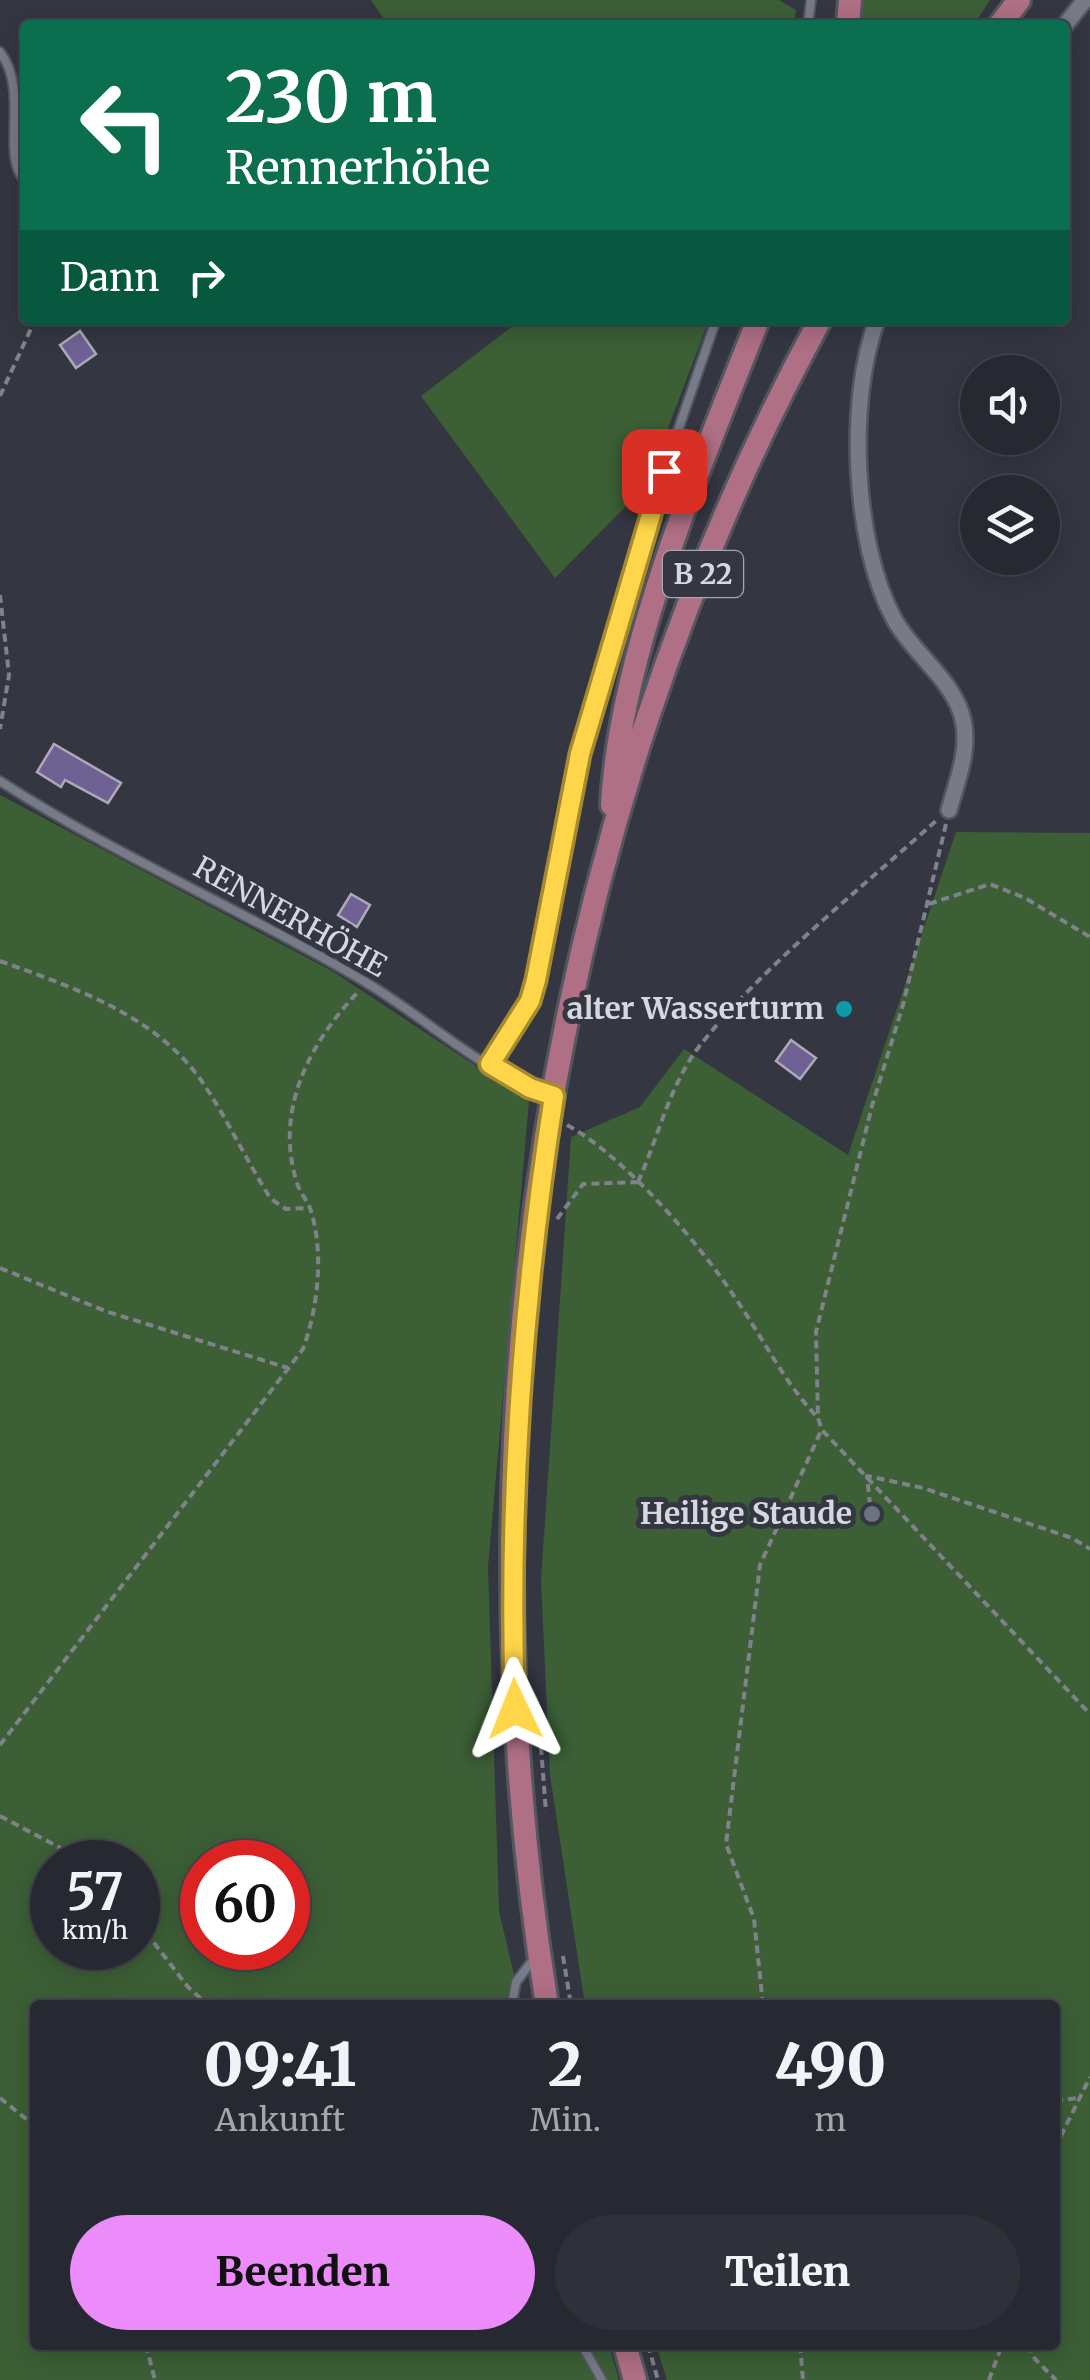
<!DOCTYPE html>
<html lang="de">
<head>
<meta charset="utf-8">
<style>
	:root { --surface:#272932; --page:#2f313a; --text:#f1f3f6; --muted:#a4a6ac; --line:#43454d; --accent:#ec8cfa }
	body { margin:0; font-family:Merriweather,serif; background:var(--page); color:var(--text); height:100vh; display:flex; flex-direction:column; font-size:38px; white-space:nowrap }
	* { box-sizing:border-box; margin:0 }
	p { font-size:32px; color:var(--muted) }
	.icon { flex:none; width:55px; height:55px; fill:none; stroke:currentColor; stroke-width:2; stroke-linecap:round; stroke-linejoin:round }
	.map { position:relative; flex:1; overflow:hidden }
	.side { position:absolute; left:30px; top:2000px; width:1030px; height:350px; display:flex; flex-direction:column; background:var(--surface); border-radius:10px; box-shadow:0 5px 25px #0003,0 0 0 2px var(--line) }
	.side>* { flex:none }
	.top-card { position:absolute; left:20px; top:20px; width:1050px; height:305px; border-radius:10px; box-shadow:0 5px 25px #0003,0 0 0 2px var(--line); background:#0b6e4f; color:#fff; overflow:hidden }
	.controls { position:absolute; left:960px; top:355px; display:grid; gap:20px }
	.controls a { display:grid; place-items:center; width:100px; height:100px; border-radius:50%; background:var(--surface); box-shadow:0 5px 25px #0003,0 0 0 2px var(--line); font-size:50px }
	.speed { position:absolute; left:30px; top:1840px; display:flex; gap:20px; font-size:50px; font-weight:700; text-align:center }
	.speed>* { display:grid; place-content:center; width:130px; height:130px; border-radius:50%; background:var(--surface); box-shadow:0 5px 25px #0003,0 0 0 2px var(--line); line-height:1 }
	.speed small { font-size:25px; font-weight:400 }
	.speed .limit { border:15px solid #d22; background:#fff; color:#111 }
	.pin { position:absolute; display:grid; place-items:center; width:85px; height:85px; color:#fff; margin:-42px; border-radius:20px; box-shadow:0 5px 15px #0006 }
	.me { position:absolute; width:110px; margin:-55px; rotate:358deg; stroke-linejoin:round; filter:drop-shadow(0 0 8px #0008) }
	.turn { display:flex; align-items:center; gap:35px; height:210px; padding:0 40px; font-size:45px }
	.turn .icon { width:130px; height:130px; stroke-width:2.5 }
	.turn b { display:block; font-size:70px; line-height:85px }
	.then { display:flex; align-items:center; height:95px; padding:0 40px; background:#0003; gap:20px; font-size:38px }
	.eta { display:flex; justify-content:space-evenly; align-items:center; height:170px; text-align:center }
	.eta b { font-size:60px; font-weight:800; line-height:70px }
	.action { display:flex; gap:20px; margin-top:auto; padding:20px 40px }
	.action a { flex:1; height:115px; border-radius:60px; background:var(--accent); color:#111; font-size:40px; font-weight:800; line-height:115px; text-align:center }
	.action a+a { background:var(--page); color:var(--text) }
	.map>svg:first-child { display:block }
	.green { fill:#3c5f36; fill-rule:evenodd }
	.building { fill:#6f6193; stroke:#ada9b7; stroke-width:2.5 }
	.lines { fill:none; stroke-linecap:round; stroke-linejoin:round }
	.service-casing { stroke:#54565f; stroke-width:12 }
	.minor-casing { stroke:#54565f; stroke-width:20 }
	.primary-casing { stroke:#54565f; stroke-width:28 }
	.path { stroke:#80828b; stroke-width:4; stroke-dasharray:8 5; stroke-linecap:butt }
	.service { stroke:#777a87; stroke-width:8 }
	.minor { stroke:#777a87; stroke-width:15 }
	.primary { stroke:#af6f84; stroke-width:22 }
	.route-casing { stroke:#a68a30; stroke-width:25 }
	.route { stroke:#ffd54a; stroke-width:18 }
	.culture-dot { fill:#0f9aa8; stroke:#343742; stroke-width:4 }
	.worship-dot { fill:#6b7280; stroke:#343742; stroke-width:4 }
	.labels { text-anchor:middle; stroke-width:10; stroke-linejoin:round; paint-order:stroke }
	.shield { fill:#343742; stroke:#a5a8b0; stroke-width:2.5 }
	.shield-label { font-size:28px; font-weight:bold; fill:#d6d8df }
	.street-label { font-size:30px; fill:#d6d8df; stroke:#343742 }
	.poi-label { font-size:30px; font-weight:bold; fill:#d6d8df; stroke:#343742; text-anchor:end }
</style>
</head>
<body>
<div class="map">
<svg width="1090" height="2380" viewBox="0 0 1090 2380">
	<rect width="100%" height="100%" fill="#343742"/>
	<path class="green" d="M371,0h408l17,10 -2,15h-406z
		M858,0h132l-16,25h-118z
		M521,320h188l-63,166 -91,92 -134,-182z
		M0,795l332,176 197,130 -41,466 11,344 22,94h-486v340h574l10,35h-619zM52,1862h86v86h-86zM202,1862h86v86h-86z
		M956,832l134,1v1547h-423l-11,-35h399v-340h-470l-35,-230 -9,-195 30,-443 69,-30 44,-58 164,106z"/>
	<path class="building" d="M80,331l16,23 -20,14 -16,-23z
		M54,744l67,39 -13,20 -43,-23 -4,7 -24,-15z
		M351,894l19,11 -13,22 -19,-12z
		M791,1040l25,18 -16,21 -24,-18z"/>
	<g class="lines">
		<defs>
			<path id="service" d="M808,25l3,-25
				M0,52c30,38 0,105 25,128
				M0,781c116,75 243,129 362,199 62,36 119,92 188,115
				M489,1065l41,-64 13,-42 9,-72 28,-133 22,-86 32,-110 82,-238
				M512,2005l4,-23 20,-26
				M582,2345l20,35"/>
			<path id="minor" d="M1065,25l20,-25
				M877,320c-30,80 -24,223 17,299 19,35 61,62 69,101 7,30 -6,61 -14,90"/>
			<path id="primary" d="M848,25l2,-25
				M1000,25l19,-25
				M612,805c8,-154 89,-340 146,-485
				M547,2005c-92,-568 -3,-1178 273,-1685
				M625,2345l10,35"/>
		</defs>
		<use href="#service" class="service-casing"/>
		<use href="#minor" class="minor-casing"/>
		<use href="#primary" class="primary-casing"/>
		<path class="path" d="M0,396l35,-76
			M0,595l9,80 -9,54
			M946,824l-43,181 -31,101 -56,226 2,86 4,12 268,284
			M929,904l61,-20 35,14 65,39
			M0,961c75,27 159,55 205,125 24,36 42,76 66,113l15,10 24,-1
			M567,1125c57,31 133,119 169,174 28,41 48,83 82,119
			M638,1182c20,-44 31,-95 60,-134 61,-79 165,-161 240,-229
			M557,1219l26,-35 55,-2
			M0,1268l105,43 183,57
			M870,1505l-3,-29 56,12 149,50 18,11
			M0,1745l303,-396c15,-41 21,-96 8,-138 -3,-10 -11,-18 -14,-28 -23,-72 12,-139 60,-190
			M541,1747l5,65
			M0,1816l87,46
			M138,1922l50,65 20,18
			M563,1956l8,49
			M763,2005l-9,-86 -28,-75 34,-279 61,-134
			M0,2098l35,28
			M1055,2101l22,-3
			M1055,2148l35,-71
			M146,2345l9,35
			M648,2345l10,35
			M800,2345l3,35
			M1028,2345l7,14 21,21
			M989,2380l13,-35"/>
		<use href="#service" class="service"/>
		<use href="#minor" class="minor"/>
		<use href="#primary" class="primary"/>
	</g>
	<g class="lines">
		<defs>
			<path id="route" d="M515,1709c-7,-206 7,-408 39,-613l-24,-8 -40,-24 40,-63 6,-21 44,-226 84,-283"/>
		</defs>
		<use href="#route" class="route-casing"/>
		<use href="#route" class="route"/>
	</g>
	<circle class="culture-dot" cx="844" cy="1009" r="10"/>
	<circle class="worship-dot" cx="872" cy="1514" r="10"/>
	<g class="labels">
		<rect class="shield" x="663" y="551" width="80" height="46" rx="8"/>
		<g class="shield-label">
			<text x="703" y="584">B 22</text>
		</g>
		<g class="street-label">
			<text transform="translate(290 917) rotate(29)" y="10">RENNERHÖHE</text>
		</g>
		<g class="poi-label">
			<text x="824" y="1019">alter Wasserturm</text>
			<text x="852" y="1524">Heilige Staude</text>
		</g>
	</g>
</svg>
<div class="controls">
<a><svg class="icon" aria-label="sound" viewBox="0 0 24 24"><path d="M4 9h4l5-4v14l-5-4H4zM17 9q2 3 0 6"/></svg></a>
<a><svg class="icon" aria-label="layers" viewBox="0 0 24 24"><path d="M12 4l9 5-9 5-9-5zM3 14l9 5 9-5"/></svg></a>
</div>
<div class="speed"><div>57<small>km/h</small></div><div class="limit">60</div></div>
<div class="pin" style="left:664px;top:471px;background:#d93025"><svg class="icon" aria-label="arrive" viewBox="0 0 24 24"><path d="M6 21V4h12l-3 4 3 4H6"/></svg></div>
<svg class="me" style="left:515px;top:1709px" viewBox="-20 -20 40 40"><path d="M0-17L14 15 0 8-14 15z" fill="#ffd54a" stroke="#fff" stroke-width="4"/></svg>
<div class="top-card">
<div class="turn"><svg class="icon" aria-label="left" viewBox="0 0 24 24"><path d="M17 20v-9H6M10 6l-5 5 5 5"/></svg><div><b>230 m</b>Rennerhöhe</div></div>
<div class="then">Dann<svg class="icon" aria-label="right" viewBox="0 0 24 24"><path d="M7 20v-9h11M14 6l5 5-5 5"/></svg></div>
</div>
<section class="side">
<div class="eta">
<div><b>09:41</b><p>Ankunft</p></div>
<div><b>2</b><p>Min.</p></div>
<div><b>490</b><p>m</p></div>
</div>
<div class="action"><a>Beenden</a><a>Teilen</a></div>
</section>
</div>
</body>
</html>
